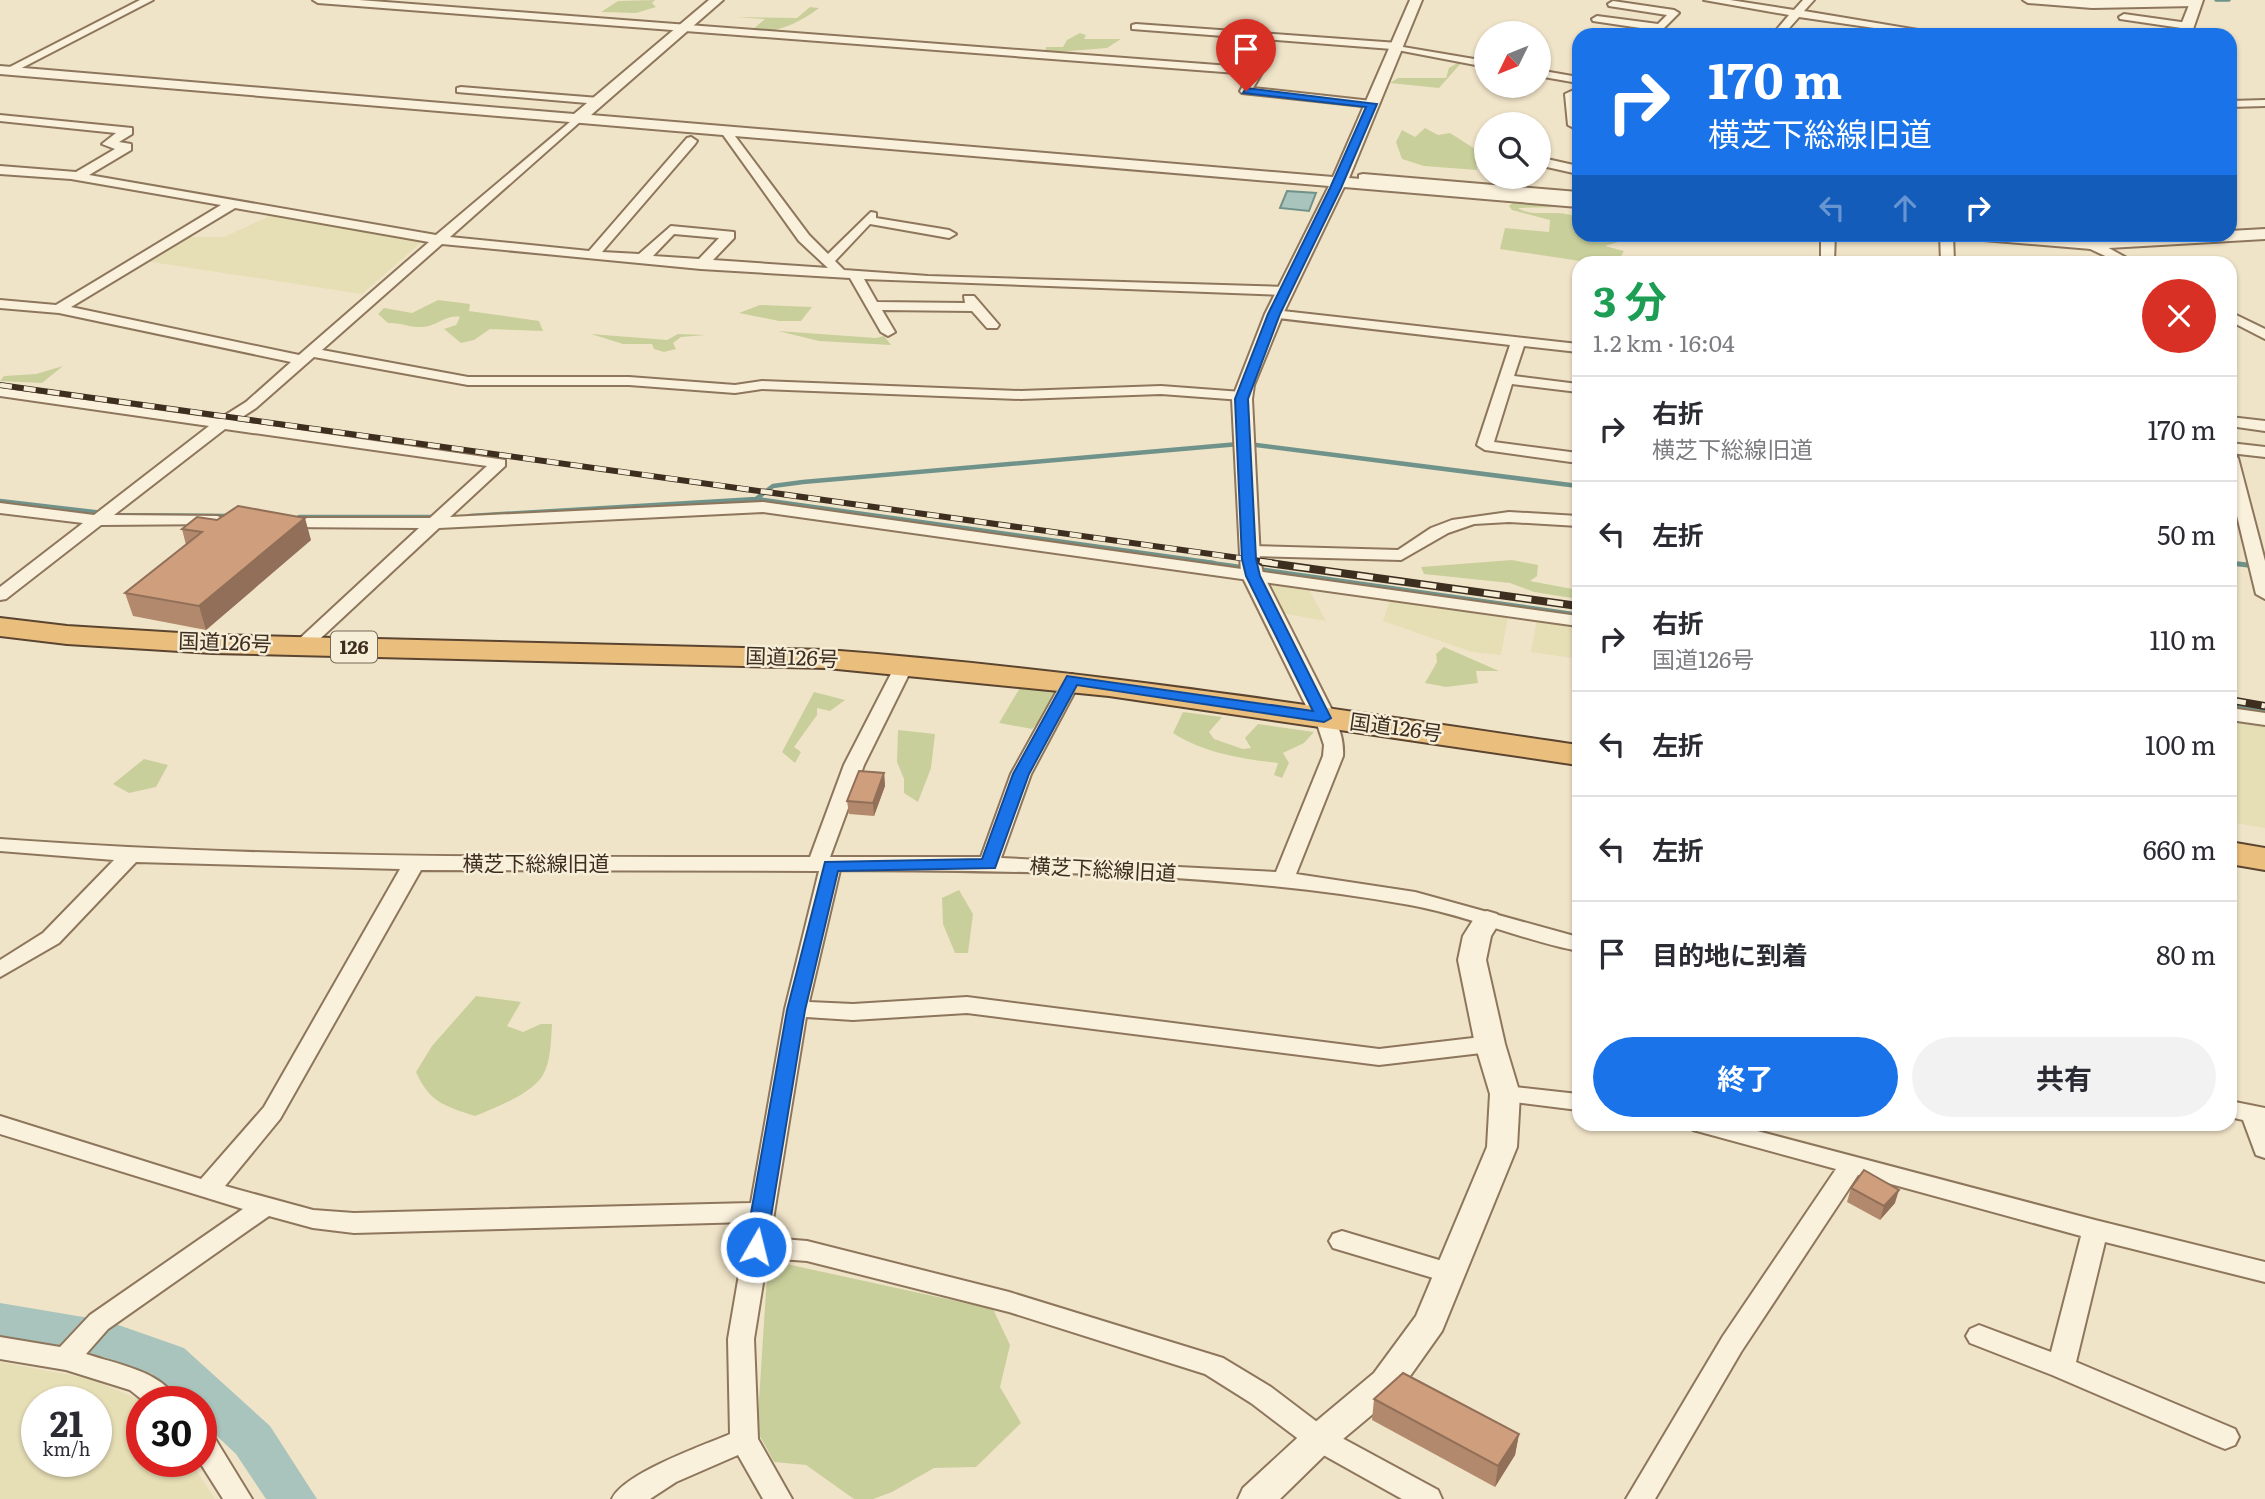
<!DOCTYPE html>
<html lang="ja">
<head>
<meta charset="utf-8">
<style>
	:root { --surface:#fff; --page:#f2f2f3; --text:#2b2b33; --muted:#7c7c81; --line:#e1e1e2; --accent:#1a73e8 }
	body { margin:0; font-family:Literata,"Noto Sans JP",serif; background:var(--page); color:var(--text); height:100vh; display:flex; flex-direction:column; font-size:26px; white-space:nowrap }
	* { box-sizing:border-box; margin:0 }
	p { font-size:23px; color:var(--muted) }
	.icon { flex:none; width:38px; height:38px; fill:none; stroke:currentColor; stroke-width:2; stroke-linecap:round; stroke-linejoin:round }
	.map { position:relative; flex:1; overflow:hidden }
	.panel { position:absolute; left:1572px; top:256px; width:665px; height:875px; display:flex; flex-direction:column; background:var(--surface); border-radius:21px; box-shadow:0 2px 5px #0004 }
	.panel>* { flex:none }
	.hud { position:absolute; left:1572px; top:28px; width:665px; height:214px; border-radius:21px; box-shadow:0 2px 5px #0004; background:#1a73e8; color:#fff; overflow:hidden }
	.needle { width:46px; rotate:227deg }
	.buttons { position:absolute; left:1474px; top:21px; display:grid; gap:14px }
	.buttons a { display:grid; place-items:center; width:77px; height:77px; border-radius:50%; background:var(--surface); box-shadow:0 2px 5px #0004; font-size:35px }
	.speed { position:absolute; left:21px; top:1386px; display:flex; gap:14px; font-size:35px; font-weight:700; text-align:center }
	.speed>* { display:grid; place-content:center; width:91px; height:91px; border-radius:50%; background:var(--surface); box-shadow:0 2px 5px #0004; line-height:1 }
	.speed small { font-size:18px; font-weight:400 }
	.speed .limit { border:10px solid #d22; background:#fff; color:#111 }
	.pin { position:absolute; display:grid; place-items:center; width:60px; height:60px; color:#fff; margin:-72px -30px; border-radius:50% 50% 50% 0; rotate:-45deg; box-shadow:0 0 7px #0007 }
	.pin .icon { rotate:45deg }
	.me { position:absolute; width:77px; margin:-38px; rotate:8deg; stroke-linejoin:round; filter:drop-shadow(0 0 5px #0008) }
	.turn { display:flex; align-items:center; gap:24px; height:147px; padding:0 21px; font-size:32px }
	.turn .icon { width:91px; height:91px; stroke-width:2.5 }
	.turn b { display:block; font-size:49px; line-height:60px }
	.lanes { display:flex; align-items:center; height:66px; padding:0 21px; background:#0003; justify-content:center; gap:35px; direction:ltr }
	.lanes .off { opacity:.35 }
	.round { display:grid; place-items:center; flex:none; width:74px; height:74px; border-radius:37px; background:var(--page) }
	.overview { display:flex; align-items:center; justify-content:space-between; height:119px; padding:0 21px }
	h1 { font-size:42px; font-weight:700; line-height:52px; color:#1e9e55 }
	.primary-button { display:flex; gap:14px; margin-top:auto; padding:14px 21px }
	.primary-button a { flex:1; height:80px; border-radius:42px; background:var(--accent); color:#fff; font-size:28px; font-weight:700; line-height:80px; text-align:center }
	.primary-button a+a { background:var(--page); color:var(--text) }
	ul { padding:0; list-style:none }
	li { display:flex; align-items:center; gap:21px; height:105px; padding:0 21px; border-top:2px solid var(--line) }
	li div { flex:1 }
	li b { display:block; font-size:26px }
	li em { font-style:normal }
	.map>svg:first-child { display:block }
	.farmland { fill:#e6deb5; fill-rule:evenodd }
	.green { fill:#c9cf9b }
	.water { fill:#a9c4bc; stroke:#6f938a; stroke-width:2 }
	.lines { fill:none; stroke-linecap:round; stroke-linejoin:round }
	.stream-far2 { stroke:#6f938a; stroke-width:3.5 }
	.stream-far1 { stroke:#6f938a; stroke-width:4.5 }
	.stream { stroke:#6f938a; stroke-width:5 }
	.river { fill:#a9c4bc; fill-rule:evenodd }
	.minor-casing { stroke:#8d765c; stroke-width:4 }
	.tertiary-casing { stroke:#8d765c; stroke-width:4 }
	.trunk-casing { stroke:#5b4430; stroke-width:4 }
	.minor { fill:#faf1dc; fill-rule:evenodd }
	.tertiary { fill:#faf1dc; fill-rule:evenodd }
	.trunk { fill:#eabe7c; fill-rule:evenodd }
	.rail-far1-casing { stroke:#3d2e20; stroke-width:6 }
	.rail-casing { stroke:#3d2e20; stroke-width:8 }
	.rail-far1 { stroke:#f7eed8; stroke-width:4.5; stroke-dasharray:12; stroke-linecap:butt }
	.rail { stroke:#f7eed8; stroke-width:5; stroke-dasharray:16; stroke-linecap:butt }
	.wall { fill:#b2896c }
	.shaded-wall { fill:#916f58 }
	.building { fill:#cf9f7d; stroke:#916f58; stroke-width:2 }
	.route { fill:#1a73e8; stroke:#114b97; stroke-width:2 }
	.labels { text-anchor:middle; stroke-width:5; stroke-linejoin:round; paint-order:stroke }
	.shield { fill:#f7eed8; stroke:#756857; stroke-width:2 }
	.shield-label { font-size:19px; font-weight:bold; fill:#3d2e20 }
	.street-label { font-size:21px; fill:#3d2e20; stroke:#f7eed8 }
</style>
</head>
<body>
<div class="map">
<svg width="2265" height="1499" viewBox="0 0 2265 1499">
	<rect width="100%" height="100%" fill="#f0e4c8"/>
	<path class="farmland" d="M276,213l149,26 -63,55 -217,-33 39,-24h40z
		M1267,580l40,6 19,35 -45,-8z
		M1391,597l117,20 -7,38 -29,-3 -89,-31z
		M1537,619l41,5 -5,34 -42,-6z
		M2230,719l35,4v105l-35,-6z
		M0,1362l91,17 54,23h-3v59h48l25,38h-215zM37,1402h59v59h-59z"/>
	<path class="green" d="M655,0l-3,3 4,4 -20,6 -35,-1 17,-11z
		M810,7l9,1c-20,15 -42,26 -68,23l14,-12 -28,-2 60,1z
		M1080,33l6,2 -2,4h37l-14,9 -62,5 1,-6h17l4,-7z
		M1459,62h3l-23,26 -49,-5 8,-5h48l3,-10z
		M1425,128l13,7 12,-2 25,16 2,21 -53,-4 -22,-7 -6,-17 6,-12 13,7z
		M1513,203l47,4 -42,1c17,11 41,-1 60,10v16l31,1 9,7 -13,4 19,5 -6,11h-31l-87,-13 5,-21 44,4 1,-12 -38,-10 -3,-4z
		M438,300l32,4 -1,7 70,10 4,10 -53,-2 -16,11 -13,3 -17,-14 12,-4 4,-8c-14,-3 -24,10 -38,10 -11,1 -22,-5 -34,-4l-10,-9 6,-6 28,5z
		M760,305l52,2 -11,14h-22l-40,-8z
		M778,331l98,7 8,-2 7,9 -72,-4z
		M591,334l76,6 11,-6 28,1 -25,2 -8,6 3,6 -12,3 -10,-3 -2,-5h-29z
		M63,366l-21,17 -42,-2 4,-5 32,-2z
		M1512,560l26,5 -1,11 -7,5 48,9v9l-44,-7 -24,-9 -86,-9 -3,-7z
		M1444,647l55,24h-23l2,12 -32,4 -21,-4 12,-21 -1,-8z
		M1021,686l35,5 -13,27 -11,11 -33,-6z
		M814,692l31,8 -15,11 -13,-3v7l-23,32 7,5 -6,11 -13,-11z
		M1183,712l39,5 -13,15 5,7 29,10 8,-1 -6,-10 13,-14 56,8 -10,11 -21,10 6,10 -7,15 -8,-3 4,-12c-35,-4 -75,-10 -105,-30z
		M898,730l37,4 -4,34 -13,34 -14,-9v-14l-7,-17z
		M144,759l24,6 -12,22 -27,6 -16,-9z
		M959,890l14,24 -5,39h-13l-12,-29 -1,-26z
		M476,996l45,6 -14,24 16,6 18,-8h11c-1,16 -1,41 -11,54 -14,18 -45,29 -66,38 -30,-10 -45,-13 -59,-44l16,-26z
		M768,1260l225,49 17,36 -10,42 21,36 -45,44 -42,1 -42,24 -19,7h-19l-48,-34 -32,-3 -17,-31z"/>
	<path class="water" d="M1287,191l29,2 -7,18 -29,-3z"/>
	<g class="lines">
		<path class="stream-far2" d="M2216,0h13"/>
		<path class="stream-far1" d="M1248,444l330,42
			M756,499l17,-13 30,-4 436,-38
			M0,501l120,14 109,1
			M470,516l286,-17 458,64
			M299,517h137
			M2230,563h4"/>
		<path class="stream" d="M1202,562l44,6
			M2230,563l35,4
			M1256,569l322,46
			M2230,706l35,6"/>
		<path class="river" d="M0,1303l107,18 77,27 86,78 47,73h-51l-30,-45 -35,-33v-19h-20l-29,-28 -48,-17 -104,-18z"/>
		<defs>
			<path id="minor" d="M140,0h13l-141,73 -10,-2z
				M313,0h46l898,68 6,3 -10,17 119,13 6,3 -6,3 -130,-14 -2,-2 10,-17 -932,-71z
				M1704,0h26l64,10 9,-10h11l-10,11 144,24h-26l-123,-18 -16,18h-11l17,-20z
				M2023,0h172l5,3 -5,3 -103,2 -64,-5z
				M1613,1l61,9 5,3 -18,18 -68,-10 -1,-2 5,-3 61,8 9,-9 -58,-9 -1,-2z
				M2124,14l64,9 5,3 -5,3 -68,-10 -1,-2z
				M1136,24l262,19 5,4 83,14v6l-94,-18 -260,-20v-4z
				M1538,70l40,7v6l-40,-7z
				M461,87l138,11 6,3 -6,3 -142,-12v-4z
				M1578,88v42l-10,-5 -3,-31z
				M2265,100v6l-35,1v-6z
				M0,115l132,13v6l-13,8 12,2v6l-42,25 347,60 141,-119 6,3 -2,2 -131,116 139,14 98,-113 4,-1 6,4 -2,3 -93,108 37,2 32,-28 63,6v6l-21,22 115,8 -29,-27 -78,-109v-4h8l80,107 19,19 43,-42 5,1v5l73,12 7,4 -7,4 -79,-14 -35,37 9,9 84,6 358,11 7,4 -7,4 -422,-16 13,23 88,1 -1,-7h10l25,29 -2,3h-10l-15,-17 -90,-1 13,22 -7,4 -7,-4 -31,-54 -149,-9 -259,-25 -120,106 146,27h161l106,8 27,-4 259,10 140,-5 81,6 7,4 -7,4 -81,-6 -140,5 -259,-10 -27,4 -106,-8h-161l-154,-28 -58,51 -20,13 269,39v6l-55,51 313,-15 815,114v10l-815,-114 -324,16 -130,121h-12l-3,-4 3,-4 122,-113 -137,-1 -8,-5 2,-4h154l57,-52 -262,-37 -111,86 103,1 6,2 2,3 -2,3 -122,1 -95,74 -6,1v-13l83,-64 -83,-10v-10l94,12 115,-89 -209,-30v-8l219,31 27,-17 45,-40 -232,-49 -59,-5v-8l56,5 165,-100 -150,-26 -71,-5v-8l76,6 39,-23 -13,-5 14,-11 -116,-12zM235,208l194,34 -130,113 -228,-48zM674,234l45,4 -20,21 -46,-3z
				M1538,157l40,9v8l-40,-9z
				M1363,174l215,18v8l-219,-19v-6z
				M1821,234h14l-1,28h-13z
				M1940,234h13l1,28h-13z
				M2086,241h10l38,21h-16l-32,-15z
				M1274,310l304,34v8l-54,-6 -10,30 64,8v8l-66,-8 -18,58 84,11v10l-93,-13 -8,-5 33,-100 -241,-28v-6z
				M2230,312l35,17v10l-35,-18z
				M2230,417l35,4v10l-35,-5z
				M2230,443l35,4v10l-35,-4z
				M2230,453l8,5 27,103v38l-9,-5 -26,-107z
				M1509,512l69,4v10l-69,-4 -35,2 -26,9 -47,27 -152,-4 -8,-5 8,-5 149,4 33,-22 21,-8z
				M905,659l9,5 -50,101 -34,92h151l30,-83 52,-94 9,-6 9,6 -50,94 -30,84 275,14 47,-116 1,-11 -9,-27 9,-6c15,4 20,30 19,44l-47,118 119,18 163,45v14c-57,-11 -111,-36 -168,-46 -184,-33 -383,-34 -570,-35l-31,132 44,2 114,-7 412,52 111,-13 8,2 3,6 -3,6 -8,2 -111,13 -412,-52 -114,7 -47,-3 -36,221 37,3 202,51 214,66 48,29 58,44 109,59 4,9h-40l-93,-52 -58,-44 -46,-29 -196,-62 -202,-51 -40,-3 -13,81 4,100 34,60h-29l-25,-44 -62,27 -26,17h-38c12,-26 90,-53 118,-65l-2,-95 20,-117 -394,11 -41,-5 -44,-12 -161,113 -22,25c30,10 77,17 92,48h-33l-15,-12 -64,-20 -66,-11v-22l60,10 30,-32 153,-106 -243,-75v-18l201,63 63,-72 136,-238 -264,-7 -77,81 -59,34v-17l43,-27 71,-73 -114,-9v-12c269,20 540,18 810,18l34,-92 52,-101zM421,870l398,1 -34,138 -34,194 -397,10 -41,-3 -88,-24 55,-67z
				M2230,708l35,5v12l-35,-5z
				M1505,1086l73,8v16l-81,-10 -4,-6 4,-6z
				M2230,1101l35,7v50l-9,-3 -13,-35 -13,-3z
				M1689,1124h42l364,96 170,42v20l-160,-40 -29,120 159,67 4,8 -4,8 -10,4 -10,-4 -163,-70 -82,-32 -4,-7 4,-7 9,-4 72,27 30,-116 -223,-61 -117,177 -86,147h-29l97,-163 113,-167 -143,-39z
				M1342,1231l117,35 4,7 -4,7 -9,3 -117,-35 -4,-7 4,-7z
				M201,1428l10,4 41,67h-29l-24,-38z"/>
			<path id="tertiary" d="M709,0h14l-132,115 742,62 77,-177h12l-73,178 229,19v10l-234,-20 -61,127 -29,71 -2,14 8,160 3,15 73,144 -4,5h-16l-4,-5 -71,-144 -9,-175 33,-85 64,-128 -1329,-112v-8l574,48z
				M2191,0h12l-12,35h-14z
				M2265,229v10l-174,10 -120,-10 -8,-5h74l54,5 139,-5v-3z
				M1487,911l10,3 4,6 -10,16 -5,24 19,84 15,50 -3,53 -75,184 -44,62 -67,56 -51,50h-42l5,-11 64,-59 67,-56 42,-57 71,-169 3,-53 -15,-50 -17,-84 5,-24 14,-22z"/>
			<path id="trunk" d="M0,618l67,8 145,9 615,15c252,19 501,58 751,95v20l-469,-69 -282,-28 -615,-15 -145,-9 -67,-8z
				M2230,842l35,6v22l-35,-6z"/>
		</defs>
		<use href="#minor" class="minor-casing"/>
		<use href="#tertiary" class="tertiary-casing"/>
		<use href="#trunk" class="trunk-casing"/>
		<use href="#minor" class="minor"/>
		<use href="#tertiary" class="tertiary"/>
		<use href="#trunk" class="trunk"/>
		<defs>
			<path id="rail-far1" d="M0,385l1275,178"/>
			<path id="rail" d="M1262,562l316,44
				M2230,700l35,6"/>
		</defs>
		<use href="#rail-far1" class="rail-far1-casing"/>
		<use href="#rail" class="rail-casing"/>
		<use href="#rail-far1" class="rail-far1"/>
		<use href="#rail" class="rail"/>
	</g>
	<path class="wall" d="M217,520l94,20 -105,90 -73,-14 -8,-23 61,-48 -4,-16z
		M884,773l1,13 -11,30 -25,-2 -2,-13z
		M1851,1188l44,15 -15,17 -33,-18z
		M1374,1399l145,35 -4,21 -20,32 -123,-67z"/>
	<path class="shaded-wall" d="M305,518l6,22 -105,90 -7,-24z
		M884,773l1,13 -11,30 -1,-13z
		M1899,1190l-4,13 -15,17 4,-14z
		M1519,1434l-4,21 -20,32 3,-21z"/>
	<path class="building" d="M238,506l67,12 -106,88 -74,-13 77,-61 -20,-3 15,-12 20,3z
		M859,771l25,2 -11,30 -26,-2z
		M1864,1170l35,20 -15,16 -33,-18z
		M1403,1373l116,61 -21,32 -124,-67z"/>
	<path class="route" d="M1246,88l131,16 -36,84 -61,126 -32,85 8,160 4,17 71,142 -7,4 -247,-37 -48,89 -34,94 -157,3 -33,139 -39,237 -3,6h-15l-3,-6 42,-237 38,-148 157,-3 31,-85 54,-98 246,35 -67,-135 -4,-17 -7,-160 33,-85 62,-126 36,-81 -123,-14z"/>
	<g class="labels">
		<rect class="shield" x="331" y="631.5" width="46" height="31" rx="5"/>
		<g class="shield-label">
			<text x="354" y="654">126</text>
		</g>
		<g class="street-label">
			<text transform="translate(225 643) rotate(2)" y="7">国道126号</text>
			<text transform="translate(792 658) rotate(2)" y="7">国道126号</text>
			<text transform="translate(1396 728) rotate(8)" y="7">国道126号</text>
			<text x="536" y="871">横芝下総線旧道</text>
			<text transform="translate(1103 870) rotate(3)" y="7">横芝下総線旧道</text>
		</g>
	</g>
</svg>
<div class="buttons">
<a><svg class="needle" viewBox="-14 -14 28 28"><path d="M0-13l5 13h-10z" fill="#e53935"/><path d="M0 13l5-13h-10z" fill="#7c7c81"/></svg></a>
<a><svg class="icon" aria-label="search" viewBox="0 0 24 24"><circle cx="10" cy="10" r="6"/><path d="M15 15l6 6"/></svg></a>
</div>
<div class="speed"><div>21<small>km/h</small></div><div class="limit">30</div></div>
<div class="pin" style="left:1246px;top:91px;background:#d93025"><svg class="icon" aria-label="arrive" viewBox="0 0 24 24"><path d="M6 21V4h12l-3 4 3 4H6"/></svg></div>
<svg class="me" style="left:756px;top:1247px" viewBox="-20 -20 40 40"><circle r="17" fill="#1a73e8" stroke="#fff" stroke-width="3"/><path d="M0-11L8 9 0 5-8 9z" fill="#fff"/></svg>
<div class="hud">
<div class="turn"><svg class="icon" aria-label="right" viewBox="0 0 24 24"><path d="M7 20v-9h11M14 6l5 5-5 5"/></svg><div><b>170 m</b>横芝下総線旧道</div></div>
<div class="lanes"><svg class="icon off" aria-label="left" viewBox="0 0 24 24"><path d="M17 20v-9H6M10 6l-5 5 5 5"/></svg><svg class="icon off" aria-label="ahead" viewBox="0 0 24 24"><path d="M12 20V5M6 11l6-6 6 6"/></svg><svg class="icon" aria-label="right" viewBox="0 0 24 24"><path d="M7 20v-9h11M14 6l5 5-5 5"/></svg></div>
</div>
<section class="panel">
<div class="overview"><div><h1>3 分</h1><p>1.2 km · 16:04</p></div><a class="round" style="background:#d93025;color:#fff"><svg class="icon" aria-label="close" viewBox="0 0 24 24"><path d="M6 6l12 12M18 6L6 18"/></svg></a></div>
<ul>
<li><svg class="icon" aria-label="right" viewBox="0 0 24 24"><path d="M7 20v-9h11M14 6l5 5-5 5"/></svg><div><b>右折</b><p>横芝下総線旧道</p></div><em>170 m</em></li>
<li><svg class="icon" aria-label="left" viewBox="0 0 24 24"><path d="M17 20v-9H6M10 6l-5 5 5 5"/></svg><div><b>左折</b></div><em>50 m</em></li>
<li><svg class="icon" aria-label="right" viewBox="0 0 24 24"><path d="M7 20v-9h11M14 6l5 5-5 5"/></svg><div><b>右折</b><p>国道126号</p></div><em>110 m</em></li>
<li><svg class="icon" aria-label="left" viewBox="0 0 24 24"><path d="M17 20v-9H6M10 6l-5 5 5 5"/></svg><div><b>左折</b></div><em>100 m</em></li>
<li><svg class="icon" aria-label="left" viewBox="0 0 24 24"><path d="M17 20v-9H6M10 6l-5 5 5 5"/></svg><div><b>左折</b></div><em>660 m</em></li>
<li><svg class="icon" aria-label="arrive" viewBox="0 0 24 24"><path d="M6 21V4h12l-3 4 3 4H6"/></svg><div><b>目的地に到着</b></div><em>80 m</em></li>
</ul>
<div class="primary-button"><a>終了</a><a>共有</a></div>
</section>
</div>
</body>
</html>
